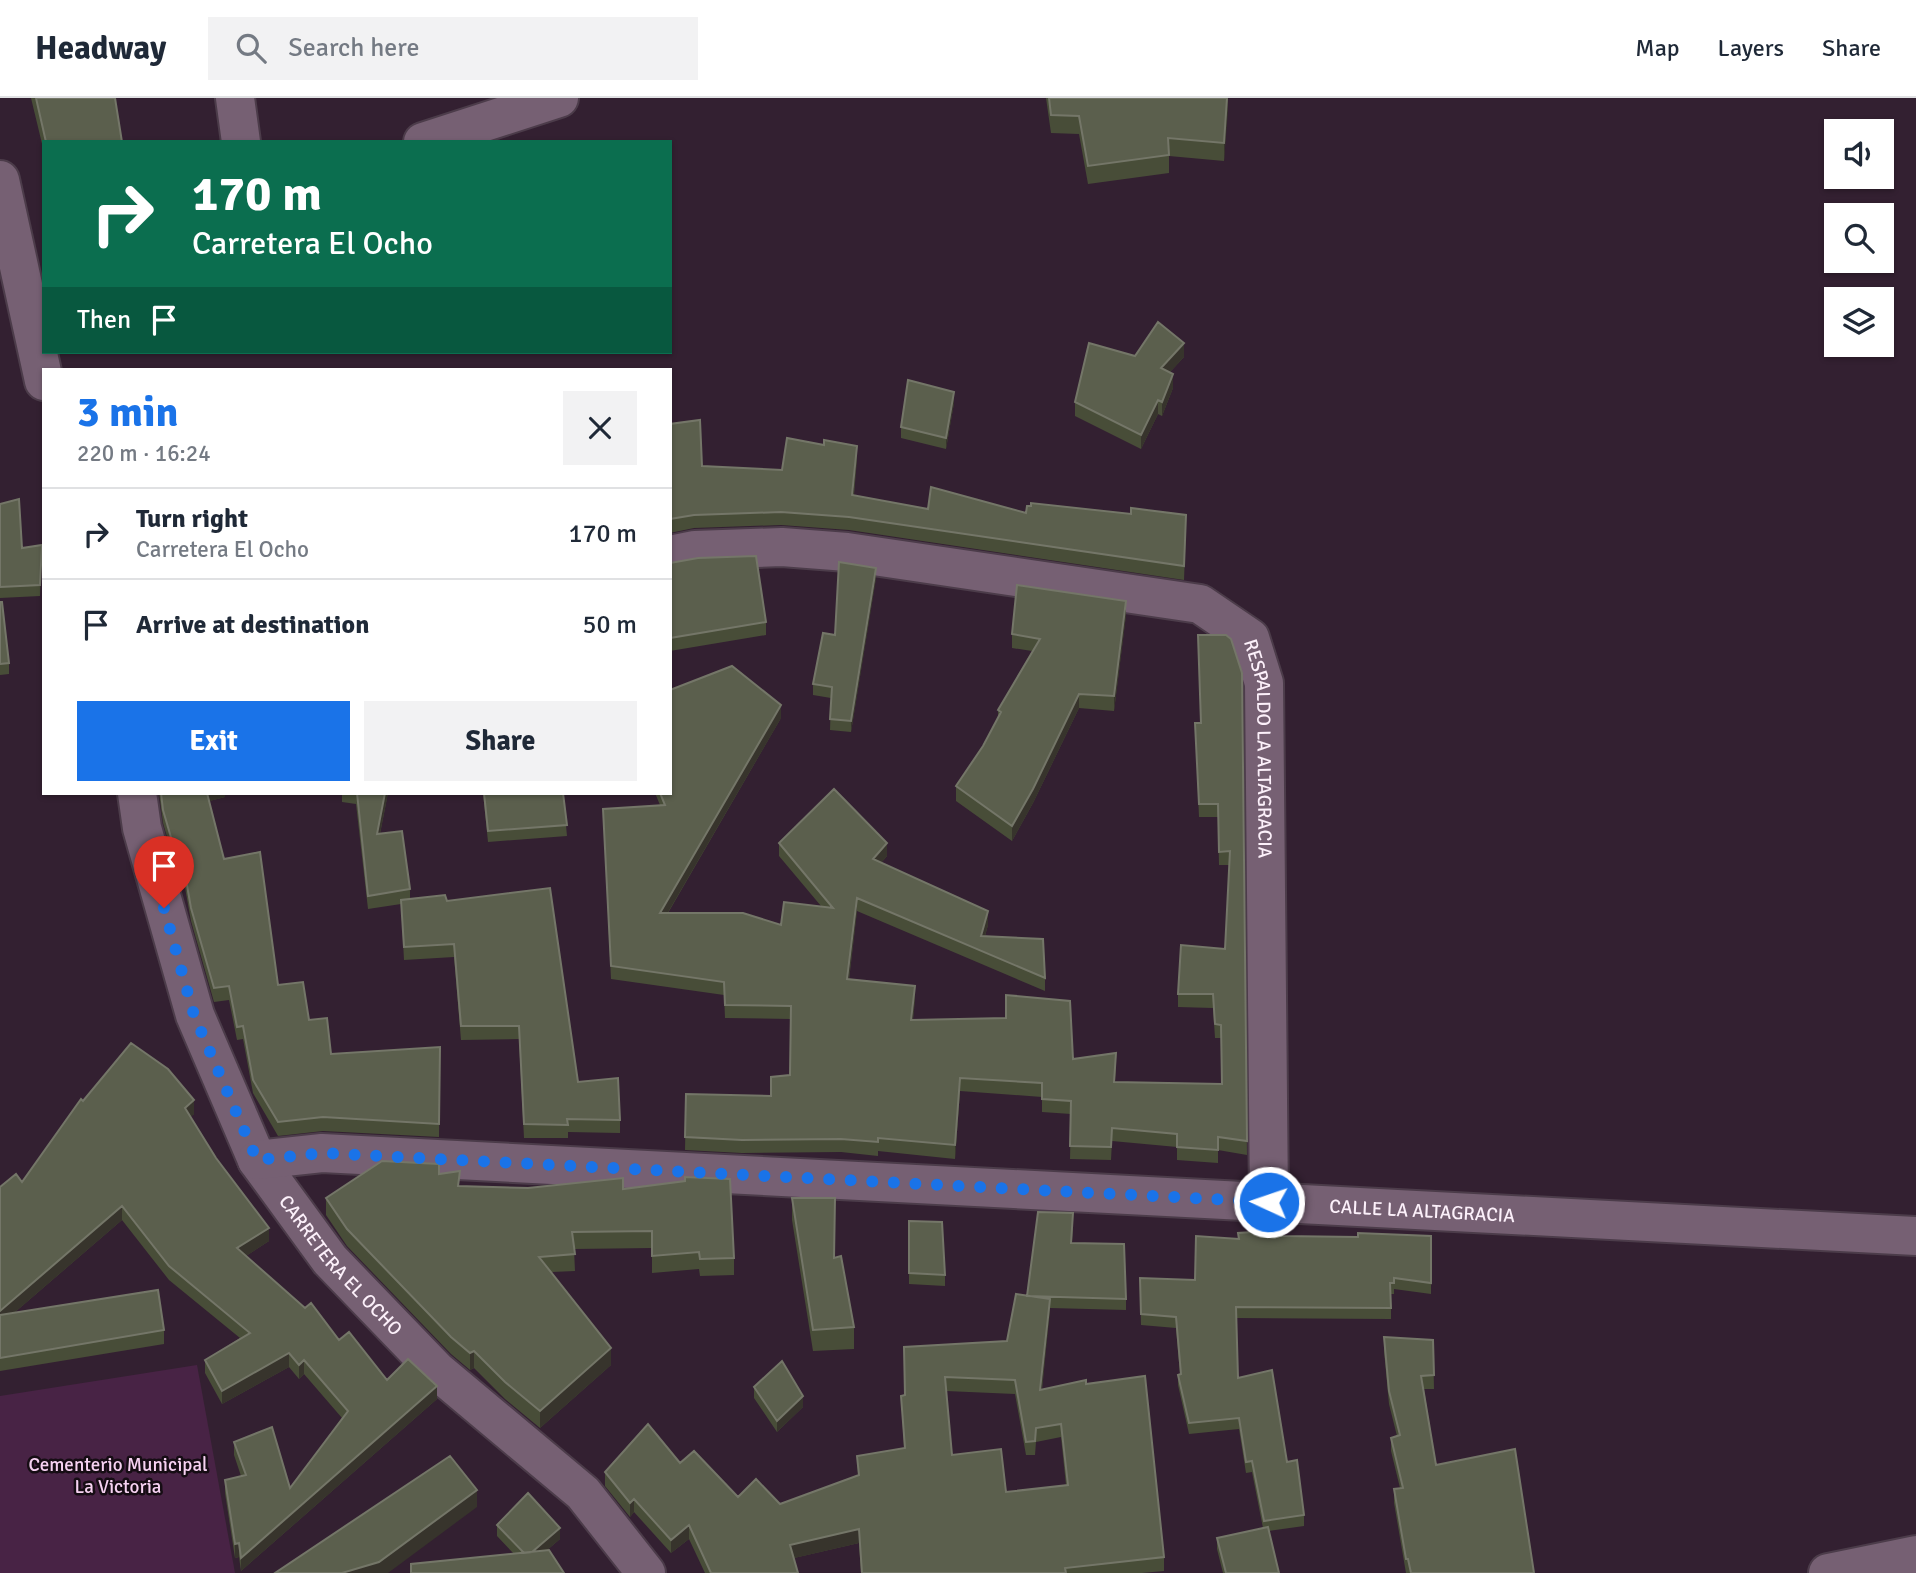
<!DOCTYPE html>
<html lang="en">
<head>
<meta charset="utf-8">
<style>
	:root { --surface:#fff; --page:#f2f2f3; --text:#1f2937; --muted:#747a83; --line:#e0e1e3; --accent:#1a73e8 }
	body { margin:0; font-family:Signika,sans-serif; background:var(--page); color:var(--text); height:100vh; display:flex; flex-direction:column; font-size:26px; white-space:nowrap }
	* { box-sizing:border-box; margin:0 }
	p { font-size:23px; color:var(--muted) }
	.icon { flex:none; width:38px; height:38px; fill:none; stroke:currentColor; stroke-width:2; stroke-linecap:round; stroke-linejoin:round }
	.map { position:relative; flex:1; overflow:hidden }
	.details { position:absolute; left:42px; top:270px; width:630px; height:427px; display:flex; flex-direction:column; background:var(--surface); border-radius:0px; box-shadow:0 2px 5px #0004 }
	.details>* { flex:none }
	.guide { position:absolute; left:42px; top:42px; width:630px; height:214px; border-radius:0px; box-shadow:0 2px 5px #0004; background:#0b6e4f; color:#fff; overflow:hidden }
	.buttons { position:absolute; left:1824px; top:21px; display:grid; gap:14px }
	.buttons a { display:grid; place-items:center; width:70px; height:70px; border-radius:0px; background:var(--surface); box-shadow:0 2px 5px #0004; font-size:35px }
	.pin { position:absolute; display:grid; place-items:center; width:60px; height:60px; color:#fff; margin:-72px -30px; border-radius:50% 50% 50% 0; rotate:-45deg; box-shadow:0 0 7px #0007 }
	.pin .icon { rotate:45deg }
	.me { position:absolute; width:77px; margin:-38px; rotate:273deg; stroke-linejoin:round; filter:drop-shadow(0 0 5px #0008) }
	.turn { display:flex; align-items:center; gap:24px; height:147px; padding:0 35px; font-size:32px }
	.turn .icon { width:91px; height:91px; stroke-width:2.5 }
	.turn b { display:block; font-size:49px; line-height:60px }
	.then { display:flex; align-items:center; height:66px; padding:0 35px; background:#0003; gap:14px; font-size:26px }
	.round { display:grid; place-items:center; flex:none; width:74px; height:74px; border-radius:0px; background:var(--page) }
	.headline { display:flex; align-items:center; justify-content:space-between; height:119px; padding:0 35px }
	h1 { font-size:42px; font-weight:700; line-height:52px; color:var(--accent) }
	.cta { display:flex; gap:14px; margin-top:auto; padding:14px 35px }
	.cta a { flex:1; height:80px; border-radius:0px; background:var(--accent); color:#fff; font-size:28px; font-weight:700; line-height:80px; text-align:center }
	.cta a+a { background:var(--page); color:var(--text) }
	ul { padding:0; list-style:none }
	li { display:flex; align-items:center; gap:21px; height:91px; padding:0 35px; border-top:2px solid var(--line) }
	li div { flex:1 }
	li b { display:block; font-size:26px }
	li em { font-style:normal }
	header { display:flex; align-items:center; gap:42px; box-sizing:border-box; height:98px; padding:0 35px; background:var(--surface); border-bottom:2px solid var(--line) }
	header strong { font-size:33px }
	nav { display:flex; gap:38px; margin-inline-start:auto; font-size:24px }
	.search { width:490px; height:63px; background:var(--page); display:flex; align-items:center; gap:18px; box-sizing:border-box; padding:0 24px; border-radius:0px; color:var(--muted); font-size:26px }
	.map>svg:first-child { display:block }
	.green { fill:#482345 }
	.lines { fill:none; stroke-linecap:round; stroke-linejoin:round }
	.minor-casing { stroke:#4c3c4a; stroke-width:42 }
	.minor { stroke:#766073; stroke-width:38 }
	.wall { fill:#484d38; fill-rule:evenodd }
	.shaded-wall { fill:#37342c }
	.building { fill:#5b5f4d; stroke:#747668; stroke-width:2; fill-rule:evenodd }
	.route { stroke:#1a73e8; stroke-width:12; stroke-dasharray:0 21.6 }
	.labels { text-anchor:middle; stroke-width:5; stroke-linejoin:round; paint-order:stroke }
	.street-label { font-size:19px; fill:#fcf0fa; stroke:#160d14 }
	.park-label { font-size:19px; fill:#f7d2f2; stroke:#160d14 }
</style>
</head>
<body>
<header>
<strong>Headway</strong>
<div class="search"><svg class="icon" aria-label="search" viewBox="0 0 24 24"><circle cx="10" cy="10" r="6"/><path d="M15 15l6 6"/></svg>Search here</div>
<nav><a>Map</a><a>Layers</a><a>Share</a></nav>
</header>
<div class="map">
<svg width="1916" height="1475" viewBox="0 0 1916 1475">
	<rect width="100%" height="100%" fill="#332031"/>
	<path class="green" d="M197,1267l38,208h-235v-177z"/>
	<g class="lines">
		<defs>
			<g id="minor">
				<path d="M235,0l6,44"/>
				<path d="M423,44l136,-44"/>
				<path d="M0,82l44,201"/>
				<path id="s1" d="M670,457l25,-5 87,-3 65,5 353,52 50,34 14,45 5,519"/>
				<path id="s2" d="M137,695l5,35 53,187 62,145 73,100 106,110 147,123 63,80"/>
				<path id="s3" d="M257,1062l65,-7 1594,83"/>
				<path d="M1828,1475l88,-18"/>
			</g>
		</defs>
		<use href="#minor" class="minor-casing"/>
		<use href="#minor" class="minor"/>
	</g>
	<path class="wall" d="M31,0h84l7,44h-78v10z
		M1046,0h182l-4,63 -55,-5v17l-81,11 -9,-50 -28,-1z
		M1135,258l49,1 -14,15 3,16 -11,28 -4,-2 -17,35 -66,-33v-14z
		M954,305l-8,46 -45,-11v-11z
		M670,326l32,42 80,4 75,-11 -3,36 74,14 98,4 160,15 -2,52 -335,-50 -68,-5 -87,3 -24,5z
		M0,406l22,44 20,-3 -2,51 -40,2z
		M670,465l96,59v13l-96,16z
		M876,480l-25,154 -21,-2 1,-32 -18,-3v-11l22,-49z
		M0,504l9,61v11l-9,1z
		M1126,517l-12,96 -35,-3 -46,95 -21,38 -56,-40v-15l27,-40 15,-28v-8l34,-59 -20,-3v-14z
		M1242,575l5,482 -29,-5v13l-41,-3v-13l-65,-6 -1,19 -41,-1 1,-45 -29,-2v-15l-82,-6 -5,68 -77,-8v5l-37,-4 -99,1 -57,-3 1,-56 85,2 19,-21 1,-56 -66,-1 -1,-23 -113,-16 -8,-170 57,-4 -5,-12h15l111,-75 -113,195 113,12 40,-19 -42,-50v-13l108,13 -6,7 107,62 -3,11 60,42v13l-188,-80 -8,69 66,19 -2,21 160,39 43,7 -1,16 107,2 -1,-46h-6l-2,-30 -35,-1v-13l47,-45 5,-84h-11l-1,-48h-19l-4,-94h5z
		M159,695h66v4l-16,4 15,58 54,126 31,35 22,34 109,-7 -1,90 -116,-6 -45,5 -25,-43 -10,-54 -6,1 -8,-40 -15,2 -23,-81 -9,-50 -5,1 -14,-49z
		M342,695h46l-8,41 30,55v10l37,2 131,181 42,38v13l-52,-1v6h-44l-5,-99 -58,1 -7,-83 -50,3 -3,-56 -33,5 -12,-105 -14,-2z
		M483,695h80l4,43 -79,6z
		M83,1003l111,13 -4,3 79,124 -23,15 93,84 48,40 50,19 -196,172 -2,-14 -4,1 -10,-65v-13l16,-4 -7,-21v-13l56,46 52,-70 -38,-44 -5,5 -10,-12 -67,37 -17,-31v-13l35,-22 -71,-58 -47,-60 -108,93 150,17v14l-164,27v-184l22,-5z
		M439,1076l21,12 163,3 111,69v17l-34,1 -1,-7 -47,4v-25l-78,1 1,22 -23,1 59,93 -71,63 -35,-29 -31,-31 -4,2 -19,-16 -104,-108 -21,-31v-17z
		M792,1100l62,129v22l-41,2 -21,-131z
		M909,1123l36,54v11l-36,-2z
		M1073,1125l-1,20 54,56v11l-76,-2 -8,82 44,-6 78,173v14l-22,2h-281l-2,-30 -65,15 4,15h-93l-16,-34 -18,14 -37,-41 -4,5 -25,-31v-14l75,-9 58,34 42,7 78,-28 -1,-20 47,-8 -3,-52 4,-1 102,-54 20,-45zM946,1293l69,3 11,61h9l1,-13 25,-5 5,48 -60,7 -54,-37z
		M1282,1138h149v58l-37,-5v5h-3v25l-155,-1 2,60 49,84 17,53v11l-35,5 10,42h-56l-6,-24v-11l46,-10 -11,-56 -6,1 -7,-44 -50,5 -11,-49v-10l2,-1 -4,-46 -35,-3 -1,-47 55,2 43,-41z
		M1384,1239l49,3 1,49h-10l12,76 98,108h-128l-12,-70v-14l6,-1 -9,-37v-13l6,-2 -8,-32 -5,-53z
		M754,1289l49,20 -26,25 -23,-34z
		M497,1427l63,14 -14,12 -32,3 -17,-18z"/>
	<path class="shaded-wall" d="M1228,0v14l-4,49v-18z
		M1184,245v14l-23,25v-14z
		M1173,276v14l-11,28v-14z
		M954,294v11l-8,46v-11z
		M1158,302v14l-17,35v-14z
		M857,348v13l-5,49v-13z
		M876,470v10l-25,154v-11z
		M1126,503v14l-12,96v-15z
		M1079,596v14l-46,95 -21,38v-15z
		M781,607v13l-121,208v-13z
		M206,695h19v4l-19,5z
		M385,695h3l-11,55v-14z
		M887,745v13l-14,16v-13z
		M857,800v13l-10,82v-14z
		M988,813v14l-7,24v-13z
		M915,888v13l-4,34v-13z
		M960,980v13l-5,68v-14z
		M194,1002v14l-9,8v-14z
		M122,1108v14l-122,105v-14z
		M269,1130v13l-32,21v-14z
		M1050,1201v14l-10,91v-14z
		M611,1250v17l-71,63v-17z
		M474,1253v17l-4,2v-17z
		M289,1255v14l-67,37v-13z
		M304,1262v14l-5,5v-14z
		M437,1288v13l-196,172v-13z
		M803,1298v11l-26,25v-11z
		M477,1392v17l-89,66h-46z
		M634,1401v13l-4,5v-14z
		M689,1427v14l-18,14v-13z
		M560,1430v11l-33,28v-11z
		M859,1431v14l-69,16v-14z
		M239,1445v14l-4,1v-14z"/>
	<path class="building" d="M36,0h79l7,44h-76z
		M1049,0h178l-3,45 -56,-5 1,17 -81,11 -9,-50 -28,-1z
		M1158,224l26,21 -23,25 12,6 -11,28 -4,-2 -17,35 -66,-33 14,-59 46,13z
		M908,282l46,12 -8,46 -45,-11z
		M700,322l2,46 80,4 5,-32 37,7v-5l33,6 -5,49 76,14 3,-22 95,26 1,-7h4v-3l100,11v-6l55,7 -2,51 -335,-49 -68,-5 -87,3 -24,4v-95z
		M19,401l3,49 20,-3 -2,40 -40,2v-83z
		M756,458l10,66 -96,16v-75l28,-5z
		M839,464l37,6 -25,153 -21,-2 2,-32 -19,-3 10,-51 12,2z
		M1017,487l109,16 -12,95 -35,-2 -46,95 -21,37 -56,-40 27,-40 18,-34 -3,-2 42,-71 -28,-5z
		M0,504h2l7,61 -9,1z
		M1198,537h28l5,4 11,34 5,468 -29,-4v13l-41,-3v-13l-65,-6 -1,19 -41,-1 1,-45 -29,-2v-16l-82,-5 -5,67 -77,-7v4l-37,-3 -99,1 -57,-3 1,-43 85,2v-19l19,-2 1,-69 -66,-1 -1,-23 -113,-16 -8,-157 62,-4 -5,-12h10v-103l62,-24 49,39 -121,208h83l38,12 3,-23 49,6 -54,-65 55,-54 53,54 -14,16 115,52 -7,25 62,3 2,39 -188,-80 -10,81 68,7 -4,34 95,-2v-23l64,6 3,58 43,-6 -2,29 108,2 -1,-59 -6,-1 -2,-30h-35l3,-49 44,4 5,-98 -11,1 -1,-48h-19l-4,-81h6z
		M161,695h46l17,66 36,-7 18,133 25,-3 6,38 18,-2 4,36 109,-7 -1,77 -116,-7 -45,5 -25,-42 -10,-54 -6,1 -8,-41 -15,2 -23,-80 -9,-51 -5,1 -14,-48z
		M357,695h28l-8,41 25,-3 8,58 -42,7z
		M484,695h79l4,32 -79,6z
		M550,790l28,194 40,-4 2,42 -53,-1 1,6 -44,-1 -5,-98h-58l-7,-82 -50,3 -3,-47 44,-5 2,6z
		M131,945l37,26 26,31 -9,8 31,50 53,70 -32,20 68,60 6,-5 28,37 10,-8 38,48 21,-21 29,27 -196,172 -2,-15 -4,1 -10,-64 21,-5 -12,-33 38,-15 18,61 58,-77 -44,-51 -5,5 -10,-12 -67,38 -17,-31 45,-27 -81,-67 -47,-60 -122,105v-124l16,-13 6,8 59,-83 2,2z
		M382,1063l57,3v10l21,-3 -2,15 70,2 95,-10v11l62,-8v-4l45,2 4,79 -34,1 -1,-7 -47,4v-25l-80,1 3,22 -36,3 72,91 -71,63 -35,-29 -31,-31 -4,2 -19,-16 -104,-108 -21,-31z
		M792,1100h43l-1,60 7,-2 13,71 -41,3z
		M1038,1114l35,1 -2,30 53,1 2,55 -99,-3z
		M909,1123l33,1 3,53 -36,-2z
		M1282,1132v6l76,1v-4l73,3v47l-37,-5v5h-4l1,25 -155,-1 2,71 34,-8 15,92 10,-2 7,55 -40,6 -12,-60 -6,1 -7,-44 -50,5 -11,-48 3,-1 -5,-57 -35,-3 -1,-36 55,2 1,-44 43,3 -1,-6z
		M158,1192l6,40 -164,28v-43z
		M1016,1196l34,5 -10,91 46,-10v4l59,-8 19,181 -99,11 1,5h-204l-3,-44 -69,16 8,28h-87l-22,-48 -18,15 -37,-41 -4,4 -25,-31 43,-48 32,39 14,-12 44,46 18,-18 24,25 79,-29 -2,-19 48,-8 -4,-52 4,-1 -1,-48 103,-6zM945,1279l70,3 11,62 9,-1 1,-13 25,-4 7,61 -62,7 -5,-43 -49,6z
		M1384,1239l49,3 1,35 -13,1 15,89 79,-16 19,124h-123l-3,-14h-2l-12,-70 9,-1 -12,-50 9,-3 -11,-44z
		M782,1263l21,35 -26,25 -23,-34z
		M450,1358l27,34 -98,72 -37,11h-67z
		M528,1395l32,35 -28,24 -8,1 -27,-28z
		M1268,1429l11,46h-53l-9,-35z
		M549,1452l15,23h-153v-9z"/>
	<g class="lines">
		<path class="route" d="M164,810l30,107 63,145 65,-7 947,49"/>
	</g>
	<g class="labels">
		<g class="street-label">
			<text dy="7" stroke="none"><textPath href="#s1" startOffset="707">RESPALDO LA ALTAGRACIA</textPath></text>
			<text dy="7" stroke="none"><textPath href="#s3" startOffset="1167">CALLE LA ALTAGRACIA</textPath></text>
			<text dy="7" stroke="none"><textPath href="#s2" startOffset="522">CARRETERA EL OCHO</textPath></text>
		</g>
		<g class="park-label">
			<text x="118" y="1373">Cementerio Municipal<tspan x="118" dy="22">La Victoria</tspan></text>
		</g>
	</g>
</svg>
<div class="buttons">
<a><svg class="icon" aria-label="sound" viewBox="0 0 24 24"><path d="M4 9h4l5-4v14l-5-4H4zM17 9q2 3 0 6"/></svg></a>
<a><svg class="icon" aria-label="search" viewBox="0 0 24 24"><circle cx="10" cy="10" r="6"/><path d="M15 15l6 6"/></svg></a>
<a><svg class="icon" aria-label="layers" viewBox="0 0 24 24"><path d="M12 4l9 5-9 5-9-5zM3 14l9 5 9-5"/></svg></a>
</div>
<div class="pin" style="left:164px;top:810px;background:#d93025"><svg class="icon" aria-label="arrive" viewBox="0 0 24 24"><path d="M6 21V4h12l-3 4 3 4H6"/></svg></div>
<svg class="me" style="left:1269px;top:1104px" viewBox="-20 -20 40 40"><circle r="17" fill="#1a73e8" stroke="#fff" stroke-width="3"/><path d="M0-11L8 9 0 5-8 9z" fill="#fff"/></svg>
<div class="guide">
<div class="turn"><svg class="icon" aria-label="right" viewBox="0 0 24 24"><path d="M7 20v-9h11M14 6l5 5-5 5"/></svg><div><b>170 m</b>Carretera El Ocho</div></div>
<div class="then">Then<svg class="icon" aria-label="arrive" viewBox="0 0 24 24"><path d="M6 21V4h12l-3 4 3 4H6"/></svg></div>
</div>
<section class="details">
<div class="headline"><div><h1>3 min</h1><p>220 m · 16:24</p></div><a class="round"><svg class="icon" aria-label="close" viewBox="0 0 24 24"><path d="M6 6l12 12M18 6L6 18"/></svg></a></div>
<ul>
<li><svg class="icon" aria-label="right" viewBox="0 0 24 24"><path d="M7 20v-9h11M14 6l5 5-5 5"/></svg><div><b>Turn right</b><p>Carretera El Ocho</p></div><em>170 m</em></li>
<li><svg class="icon" aria-label="arrive" viewBox="0 0 24 24"><path d="M6 21V4h12l-3 4 3 4H6"/></svg><div><b>Arrive at destination</b></div><em>50 m</em></li>
</ul>
<div class="cta"><a>Exit</a><a>Share</a></div>
</section>
</div>
</body>
</html>
